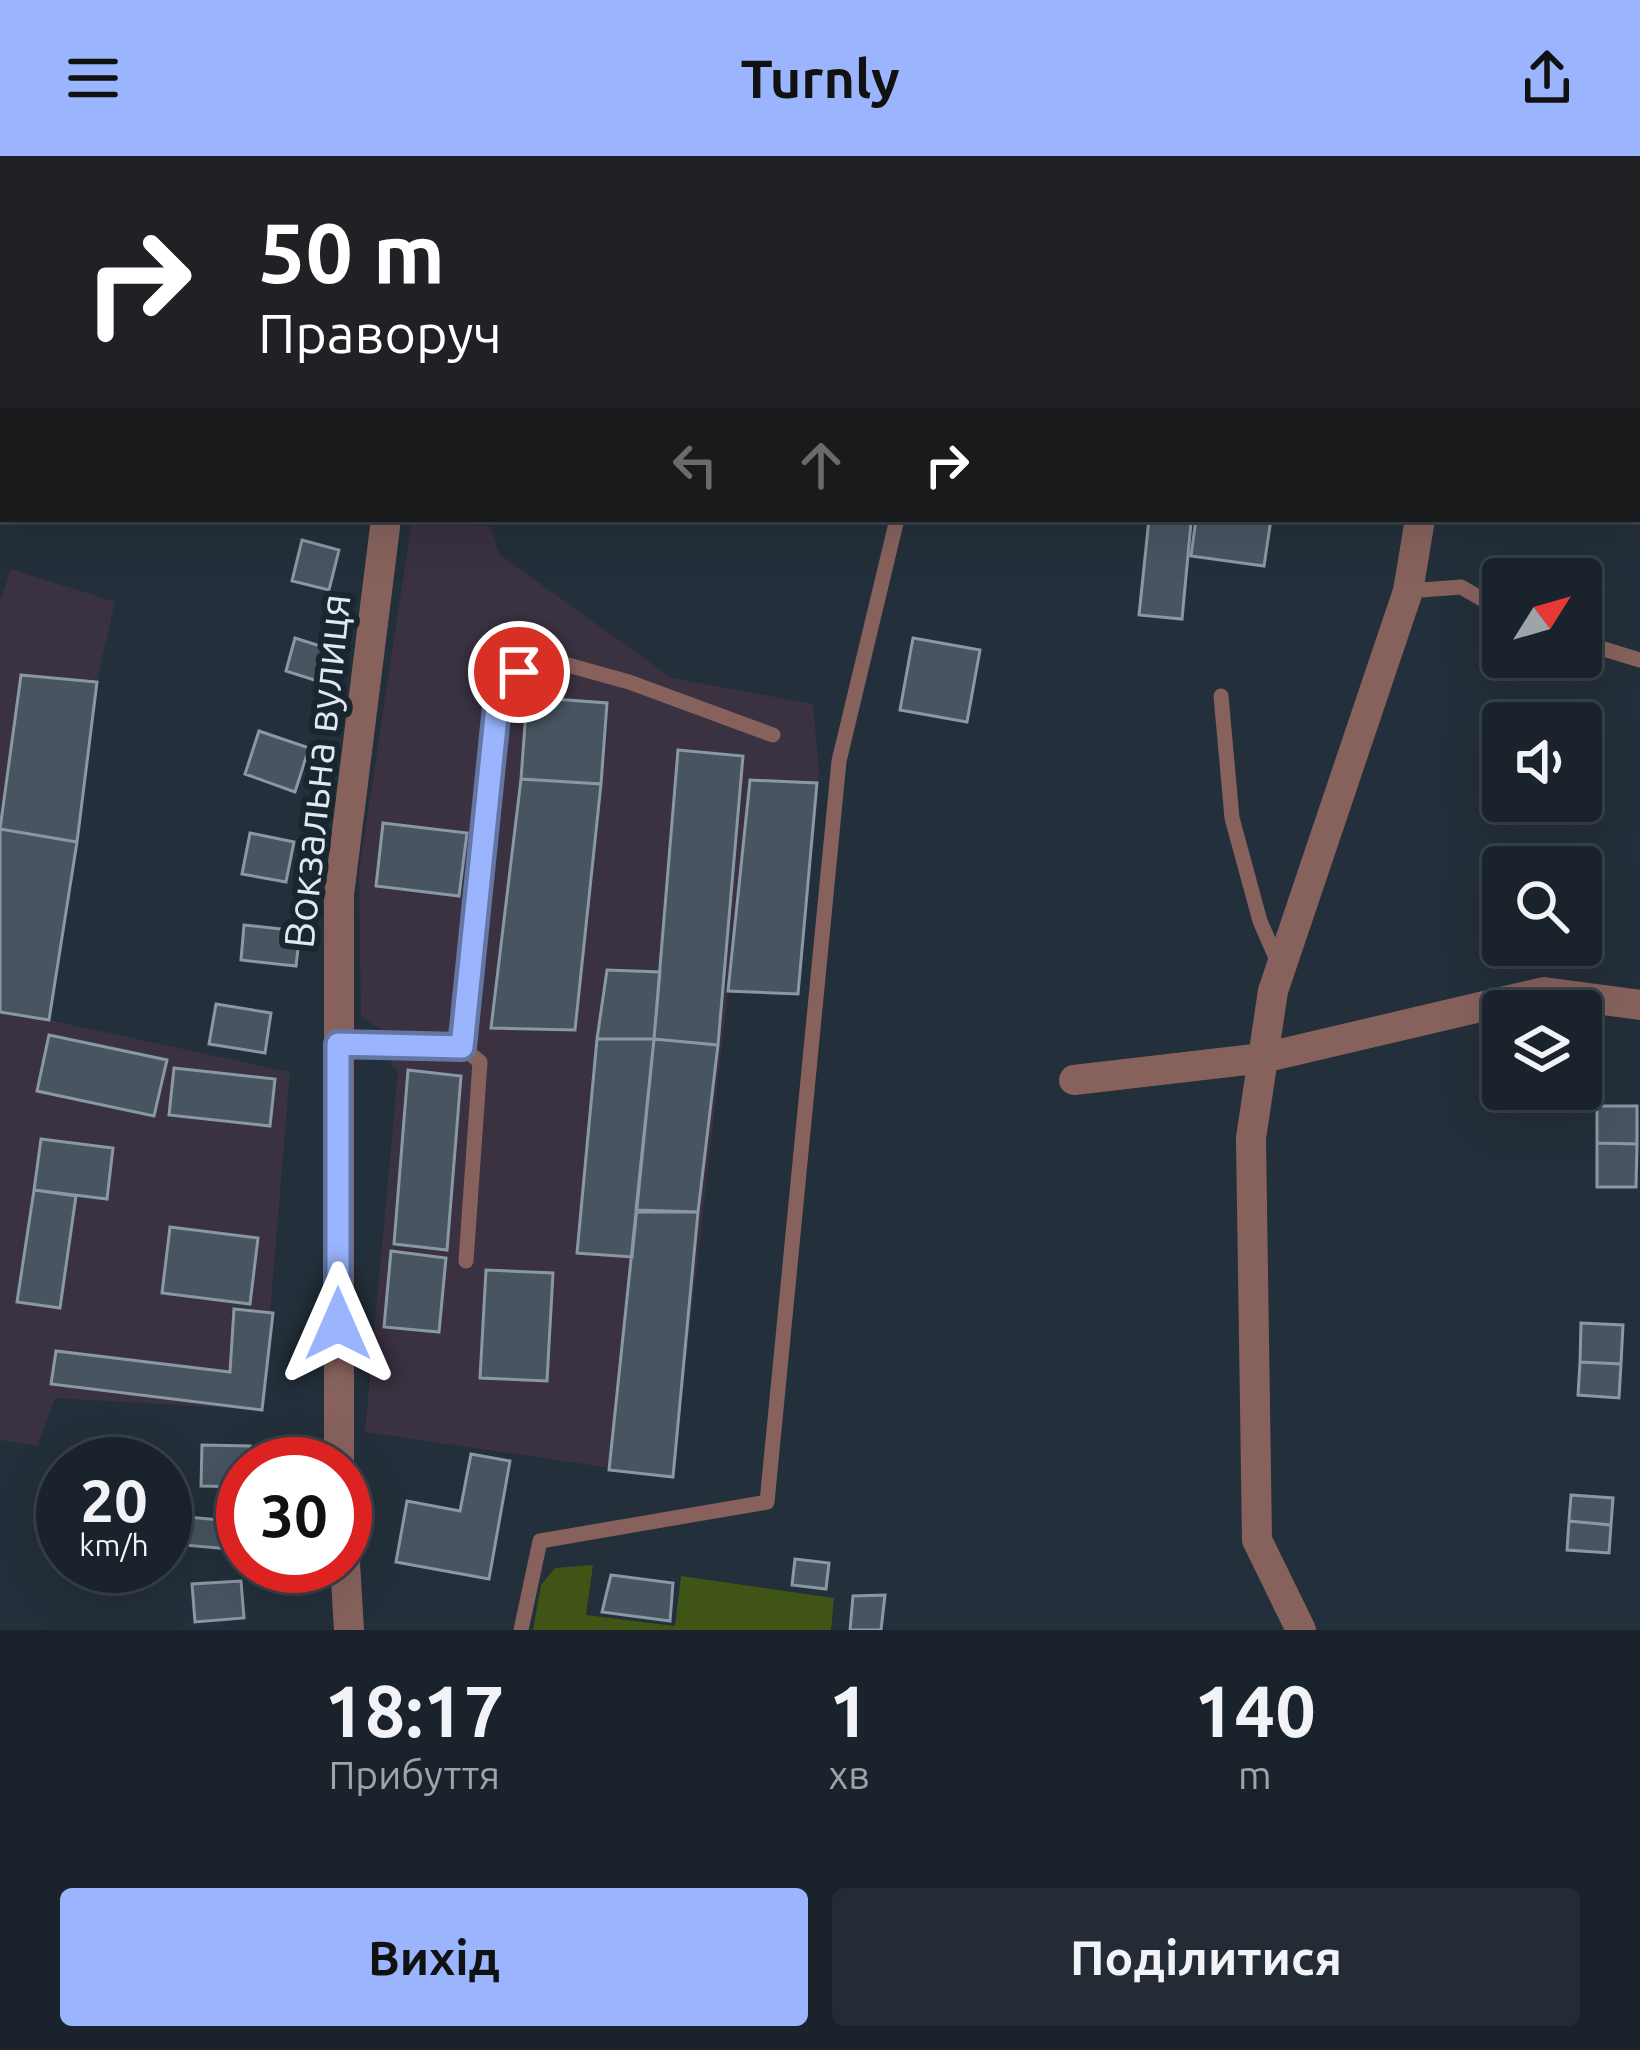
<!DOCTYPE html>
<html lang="uk">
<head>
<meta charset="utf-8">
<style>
	:root { --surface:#1a232c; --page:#232b34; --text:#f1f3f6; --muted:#9fa4a9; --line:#384048; --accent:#9ab5fd }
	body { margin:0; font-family:Ubuntu,sans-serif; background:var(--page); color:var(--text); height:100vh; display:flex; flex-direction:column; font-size:45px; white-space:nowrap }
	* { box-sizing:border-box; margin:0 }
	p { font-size:39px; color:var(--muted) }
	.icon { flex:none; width:66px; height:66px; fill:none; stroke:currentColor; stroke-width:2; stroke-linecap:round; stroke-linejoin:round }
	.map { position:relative; height:1474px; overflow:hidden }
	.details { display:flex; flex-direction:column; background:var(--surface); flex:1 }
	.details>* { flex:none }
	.guide { position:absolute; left:0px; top:0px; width:1641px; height:366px; box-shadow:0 12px 48px #0002,0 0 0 3px var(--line); background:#202124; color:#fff; overflow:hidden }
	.needle { width:78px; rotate:53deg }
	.fabs { position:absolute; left:1482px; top:402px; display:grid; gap:24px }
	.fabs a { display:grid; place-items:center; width:120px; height:120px; border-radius:12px; background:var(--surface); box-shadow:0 12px 48px #0002,0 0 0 3px var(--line); font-size:60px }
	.speed { position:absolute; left:36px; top:1281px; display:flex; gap:24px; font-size:60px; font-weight:700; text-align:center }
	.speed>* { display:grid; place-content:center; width:156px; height:156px; border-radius:50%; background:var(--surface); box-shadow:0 12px 48px #0002,0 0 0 3px var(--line); line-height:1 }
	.speed small { font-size:30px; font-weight:400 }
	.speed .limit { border:18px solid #d22; background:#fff; color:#111 }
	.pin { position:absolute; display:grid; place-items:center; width:102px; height:102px; color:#fff; margin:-51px; border:6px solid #fff; border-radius:50%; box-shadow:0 3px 12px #0007 }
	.me { position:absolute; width:132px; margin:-66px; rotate:0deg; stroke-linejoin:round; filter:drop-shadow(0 0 9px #0008) }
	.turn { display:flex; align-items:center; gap:42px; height:252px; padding:0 60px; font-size:54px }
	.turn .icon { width:156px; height:156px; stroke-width:2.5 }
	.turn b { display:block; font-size:84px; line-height:102px }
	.lanes { display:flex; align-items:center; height:114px; padding:0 60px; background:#0003; justify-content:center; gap:60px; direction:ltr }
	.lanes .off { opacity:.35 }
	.eta { display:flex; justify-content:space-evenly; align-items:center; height:204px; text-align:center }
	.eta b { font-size:72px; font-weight:700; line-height:84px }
	.primary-button { display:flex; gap:24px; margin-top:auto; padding:24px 60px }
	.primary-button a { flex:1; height:138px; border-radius:12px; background:var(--accent); color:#111; font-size:48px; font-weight:700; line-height:138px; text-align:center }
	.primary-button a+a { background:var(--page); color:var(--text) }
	header { display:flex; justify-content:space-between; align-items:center; height:156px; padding:0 60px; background:var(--accent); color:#111; font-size:54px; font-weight:700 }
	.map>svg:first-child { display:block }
	.industrial { fill:#3a3141 }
	.green { fill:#405415 }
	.building { fill:#485561; stroke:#8998a5; stroke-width:3 }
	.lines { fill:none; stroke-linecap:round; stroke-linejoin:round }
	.lane { stroke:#87625d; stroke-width:15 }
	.street { stroke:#87625d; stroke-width:30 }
	.route-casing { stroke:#6476a4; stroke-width:30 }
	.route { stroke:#9ab5fd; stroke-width:21 }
	.labels { text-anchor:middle; stroke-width:12; stroke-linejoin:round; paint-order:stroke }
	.street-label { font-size:42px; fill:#e1e9f0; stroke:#192630 }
</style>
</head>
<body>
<header><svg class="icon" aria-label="menu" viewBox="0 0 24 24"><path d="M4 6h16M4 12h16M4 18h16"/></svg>Turnly<svg class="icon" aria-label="share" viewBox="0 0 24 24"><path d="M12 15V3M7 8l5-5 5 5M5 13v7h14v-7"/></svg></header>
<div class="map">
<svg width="1640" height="1474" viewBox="0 0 1640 1474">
	<rect width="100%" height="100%" fill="#232f3a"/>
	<path class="industrial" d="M412,363l79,8 8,27 173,124 141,26 6,67 -21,223 -70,-2 -55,485 -308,-45 33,-361 -7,-6 2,-28 -32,-20 -2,-146z
		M11,413l104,33 -17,74 -49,344 241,52 -28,338 -207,-12 -18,48 -37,-6v-839z"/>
	<path class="green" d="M593,1409l-7,50 89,11 6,-50 153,22 -3,32h-298l8,-45 14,-17z"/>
	<path class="building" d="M1149,363l42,4 -9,96 -43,-4z
		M1196,363h75l-7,47 -73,-10z
		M302,384l37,10 -10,40 -37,-9z
		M295,482l41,13 -9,33 -41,-13z
		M913,482l67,12 -13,72 -67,-12z
		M21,519l76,7 -20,160 -77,-13z
		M527,541l80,6 -6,81 -80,-5z
		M259,575l50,17 -14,44 -50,-18z
		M678,594l65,6 -25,289 -64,-6z
		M521,623l80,5 -26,246 -84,-2z
		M750,624l67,3 -19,211 -70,-3z
		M383,667l84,10 -8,63 -83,-10z
		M0,673l77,13 -28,178 -49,-8z
		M250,677l44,9 -8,40 -44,-8z
		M244,769l56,6 -4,35 -55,-6z
		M607,814l53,2 -6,67h-57z
		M216,848l55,9 -6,40 -56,-9z
		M49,879l118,25 -13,56 -117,-25z
		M597,883h57l-22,218 -55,-4z
		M654,883l64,6 -20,167 -62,-2z
		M174,912l101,11 -5,47 -101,-11z
		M408,914l53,6 -14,174 -53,-6z
		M1597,950h40v38l-40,-1z
		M41,983l72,9 -6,51 -73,-9z
		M1597,987l40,1 -1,43h-39z
		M34,1034l42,6 -16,112 -43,-6z
		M636,1056h62l-25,265 -64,-7z
		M170,1071l88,11 -8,66 -88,-11z
		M391,1095l55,7 -7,74 -55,-5z
		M486,1114l67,3 -6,108 -67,-3z
		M234,1153l39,4 -11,97 -211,-26 5,-33 174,21z
		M1581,1167l42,2 -2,39 -41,-2z
		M1580,1206l41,2 -2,34 -41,-3z
		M202,1289l48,1 -7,41 -42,-1z
		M471,1298l39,7 -21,118 -93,-17 11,-61 53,10z
		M1571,1339l42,3 -2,27 -42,-4z
		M187,1361l56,5 -2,28 -57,-5z
		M1569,1365l42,4 -2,28 -42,-3z
		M795,1403l34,4 -3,26 -34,-4z
		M611,1419l62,8 -3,38 -68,-9z
		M241,1425l3,37 -49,4 -3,-38z
		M885,1439l-4,35h-31l3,-34z"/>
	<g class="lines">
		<path class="lane" d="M984,3v-3
			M0,265l3,-4
			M1408,435l53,-4 42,24
			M1581,486l59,18
			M1221,540l11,122 28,103 20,46
			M338,888l124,3 37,-360 40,-30 90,25 144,53
			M462,891l18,15 -14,199
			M521,1474l19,-89 227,-39 72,-741 58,-242"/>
		<path class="street" d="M1477,3l1,-3
			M1074,924l189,-22 281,-66 96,13
			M339,1308v-569l47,-376
			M345,1407l4,67
			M1301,1474l-44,-90 -6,-402 22,-147 135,-400 12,-72"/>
	</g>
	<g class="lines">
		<defs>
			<path id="route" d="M338,1168v-280l124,3 37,-360 20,-15"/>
		</defs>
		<use href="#route" class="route-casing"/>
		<use href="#route" class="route"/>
	</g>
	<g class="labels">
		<g class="street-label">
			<text transform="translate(317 615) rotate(-84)" y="15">Вокзальна вулиця</text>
		</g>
	</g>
</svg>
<div class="fabs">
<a><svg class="needle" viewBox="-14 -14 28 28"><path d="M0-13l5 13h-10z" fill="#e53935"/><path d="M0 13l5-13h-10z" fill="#9fa4a9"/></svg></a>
<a><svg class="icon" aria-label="sound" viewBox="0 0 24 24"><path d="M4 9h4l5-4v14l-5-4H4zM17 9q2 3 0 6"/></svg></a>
<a><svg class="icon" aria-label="search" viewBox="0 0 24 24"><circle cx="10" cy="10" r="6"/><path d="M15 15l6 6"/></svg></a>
<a><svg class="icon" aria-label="layers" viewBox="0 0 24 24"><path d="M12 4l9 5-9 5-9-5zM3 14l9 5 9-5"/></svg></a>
</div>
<div class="speed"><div>20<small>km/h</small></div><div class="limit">30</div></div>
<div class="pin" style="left:519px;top:516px;background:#d93025"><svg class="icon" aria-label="arrive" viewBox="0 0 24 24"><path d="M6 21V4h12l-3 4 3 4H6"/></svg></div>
<svg class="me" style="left:338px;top:1168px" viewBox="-20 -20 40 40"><path d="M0-17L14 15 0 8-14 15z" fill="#9ab5fd" stroke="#fff" stroke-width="4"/></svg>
<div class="guide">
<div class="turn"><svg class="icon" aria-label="right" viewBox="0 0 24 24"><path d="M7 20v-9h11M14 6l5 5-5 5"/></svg><div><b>50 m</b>Праворуч</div></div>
<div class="lanes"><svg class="icon off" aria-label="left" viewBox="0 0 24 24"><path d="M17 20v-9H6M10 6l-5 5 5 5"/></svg><svg class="icon off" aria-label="ahead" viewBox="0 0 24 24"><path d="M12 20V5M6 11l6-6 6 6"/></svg><svg class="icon" aria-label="right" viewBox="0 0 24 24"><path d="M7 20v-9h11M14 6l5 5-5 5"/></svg></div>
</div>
</div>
<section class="details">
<div class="eta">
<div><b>18:17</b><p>Прибуття</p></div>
<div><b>1</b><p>хв</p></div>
<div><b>140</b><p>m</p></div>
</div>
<div class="primary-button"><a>Вихід</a><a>Поділитися</a></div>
</section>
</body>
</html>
